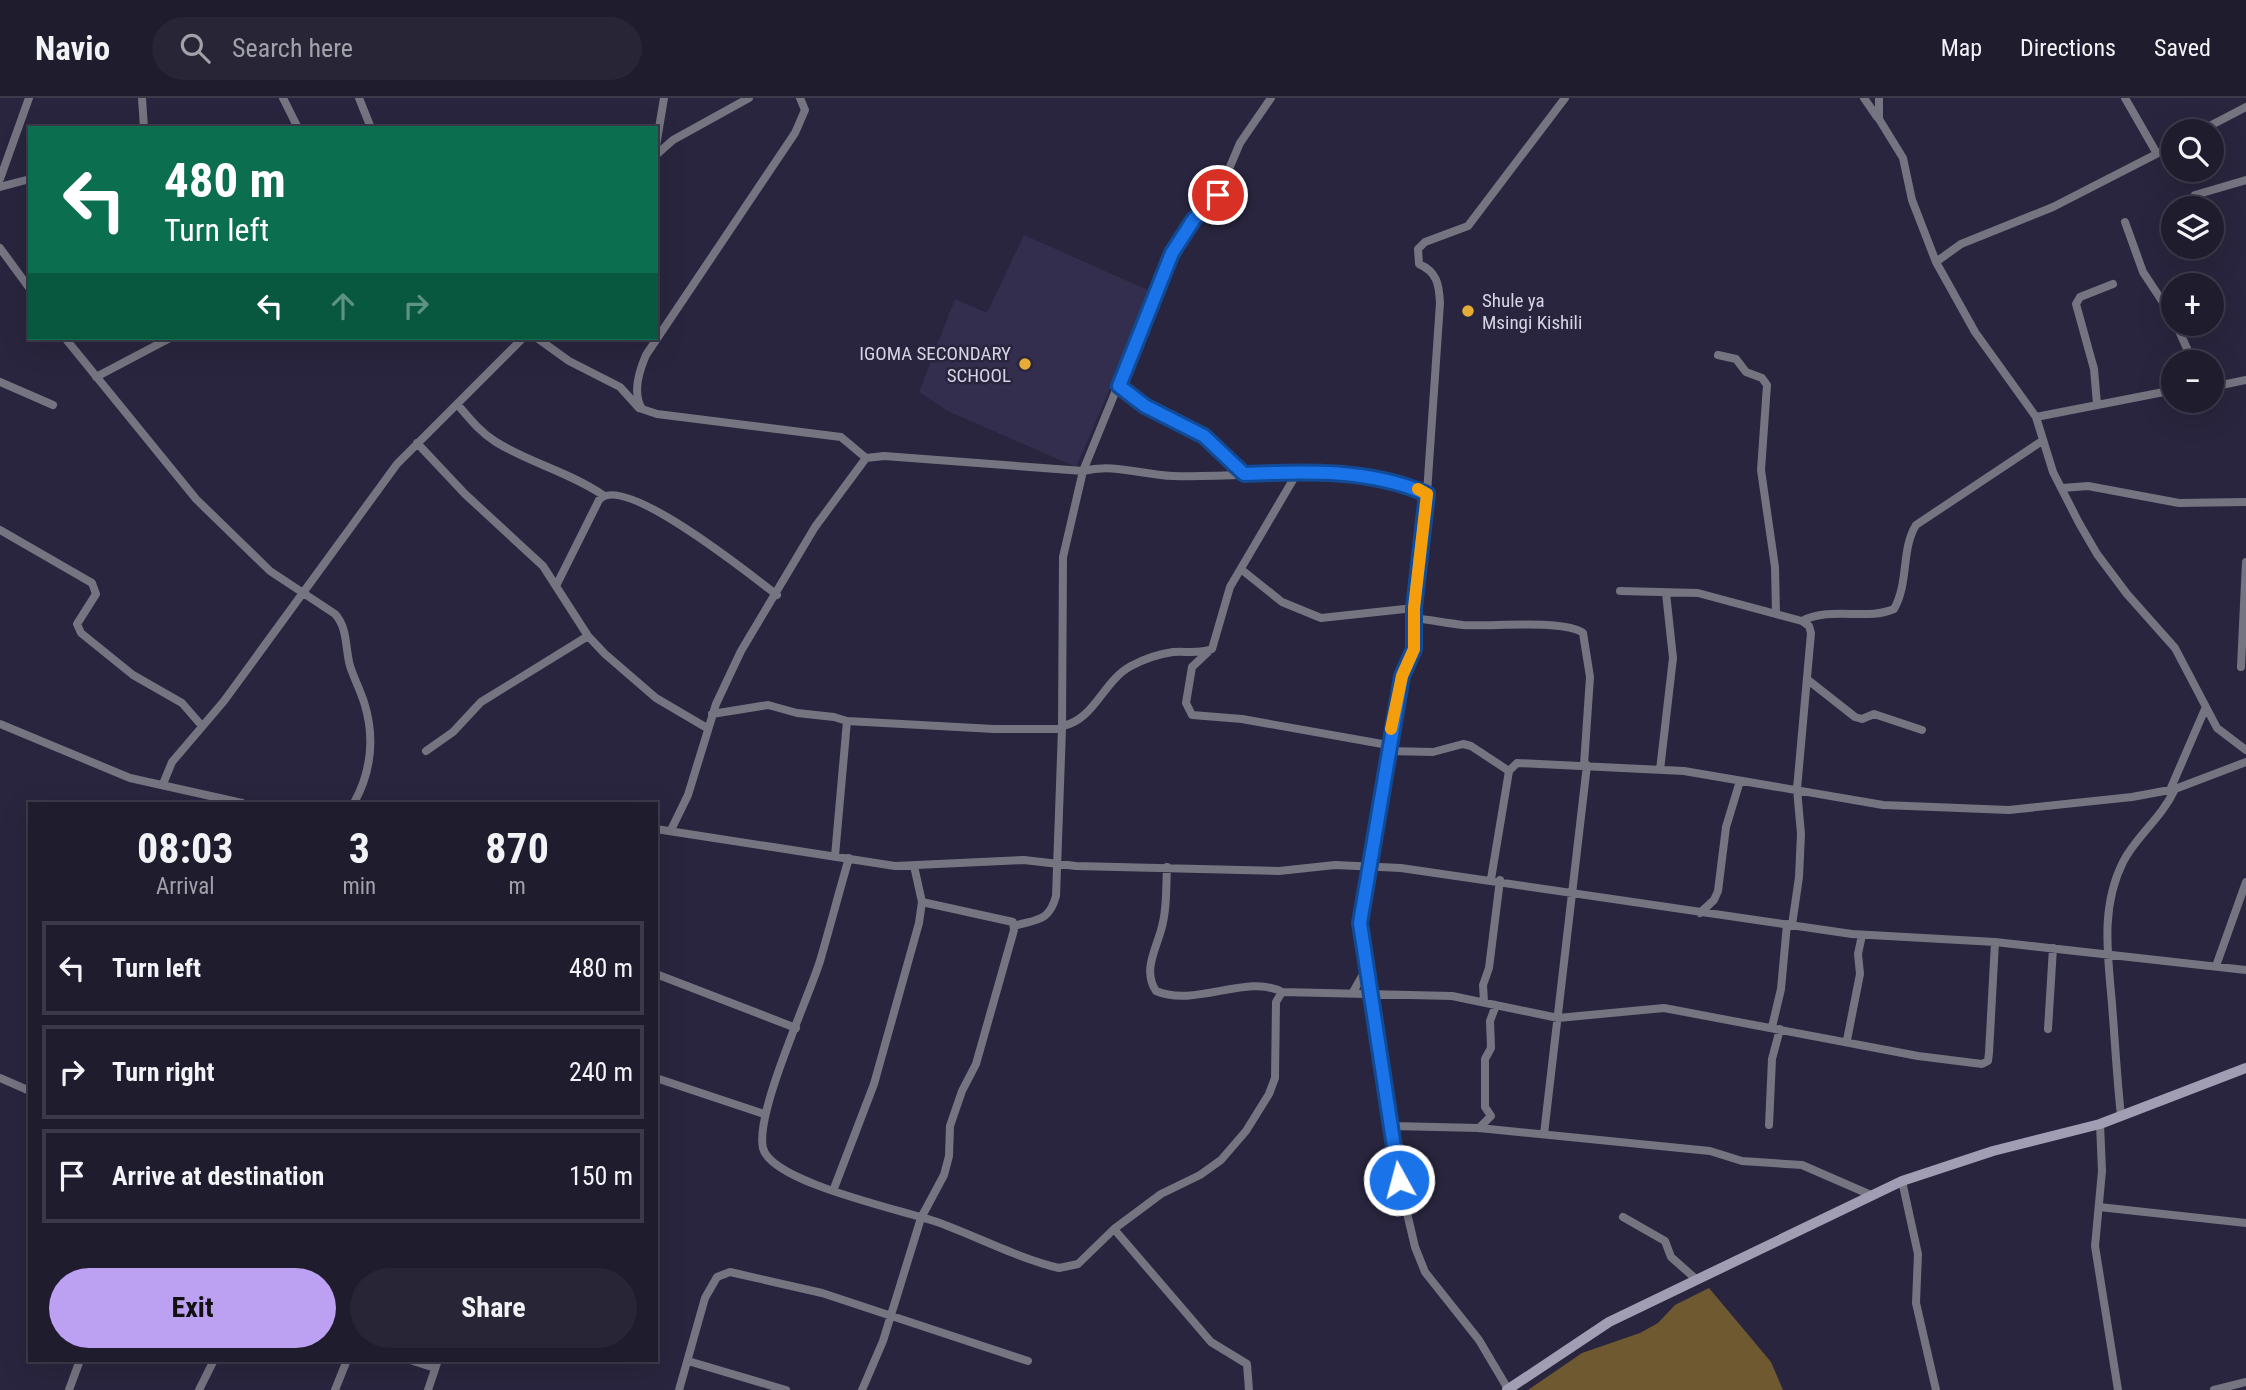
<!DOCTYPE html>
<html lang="en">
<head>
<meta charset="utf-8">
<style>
	:root { --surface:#1f1c2e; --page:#272536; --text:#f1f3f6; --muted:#a1a1aa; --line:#3c3a4a; --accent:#bca0f2 }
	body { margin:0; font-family:"Roboto Condensed",sans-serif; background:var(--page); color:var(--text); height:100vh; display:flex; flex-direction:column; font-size:26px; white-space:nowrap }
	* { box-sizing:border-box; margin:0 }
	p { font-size:23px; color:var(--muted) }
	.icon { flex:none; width:38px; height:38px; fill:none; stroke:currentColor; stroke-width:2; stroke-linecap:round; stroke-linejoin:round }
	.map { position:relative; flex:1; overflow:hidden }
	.drawer { position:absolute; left:28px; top:704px; width:630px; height:560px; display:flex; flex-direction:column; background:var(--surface); border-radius:0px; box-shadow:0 7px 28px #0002,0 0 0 2px var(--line) }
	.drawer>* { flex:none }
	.banner { position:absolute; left:28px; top:28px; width:630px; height:214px; border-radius:0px; box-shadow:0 7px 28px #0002,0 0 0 2px var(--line); background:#0b6e4f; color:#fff; overflow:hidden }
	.buttons { position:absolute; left:2161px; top:21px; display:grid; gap:14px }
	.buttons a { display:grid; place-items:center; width:63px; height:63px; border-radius:50%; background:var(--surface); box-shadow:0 7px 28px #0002,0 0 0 2px var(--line); font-size:35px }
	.pin { position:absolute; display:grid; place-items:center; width:60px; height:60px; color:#fff; margin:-30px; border:4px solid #fff; border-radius:50%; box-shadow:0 2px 7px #0007 }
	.me { position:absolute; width:77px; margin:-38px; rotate:353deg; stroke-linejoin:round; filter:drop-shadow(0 0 5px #0008) }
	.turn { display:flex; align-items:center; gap:24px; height:147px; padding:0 21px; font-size:32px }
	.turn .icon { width:91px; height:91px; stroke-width:2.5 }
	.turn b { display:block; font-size:49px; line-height:60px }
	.lanes { display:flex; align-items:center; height:66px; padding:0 21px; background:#0003; justify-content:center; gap:35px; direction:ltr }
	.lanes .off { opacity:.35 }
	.eta { display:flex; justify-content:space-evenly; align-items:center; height:119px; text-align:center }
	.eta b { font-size:42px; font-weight:700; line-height:49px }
	.button { display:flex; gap:14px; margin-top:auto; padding:14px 21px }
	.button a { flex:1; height:80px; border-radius:42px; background:var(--accent); color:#111; font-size:28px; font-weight:700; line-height:80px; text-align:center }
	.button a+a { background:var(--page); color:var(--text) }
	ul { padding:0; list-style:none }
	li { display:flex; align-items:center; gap:21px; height:94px; margin:0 14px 10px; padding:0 7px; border:4px solid var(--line); border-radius:0px }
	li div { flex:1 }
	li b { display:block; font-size:26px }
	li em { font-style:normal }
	header { display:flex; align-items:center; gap:42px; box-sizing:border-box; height:98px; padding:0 35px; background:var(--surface); border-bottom:2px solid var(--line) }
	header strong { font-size:33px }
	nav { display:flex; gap:38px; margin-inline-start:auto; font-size:24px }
	.search { width:490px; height:63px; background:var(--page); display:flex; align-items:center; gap:18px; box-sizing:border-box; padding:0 24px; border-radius:38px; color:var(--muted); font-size:26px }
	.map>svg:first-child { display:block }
	.built { fill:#332e4d }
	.forest { fill:#6f5930 }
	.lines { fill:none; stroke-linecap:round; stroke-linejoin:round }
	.street { stroke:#757481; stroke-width:8 }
	.secondary { stroke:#a19eb3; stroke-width:10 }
	.route-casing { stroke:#114b97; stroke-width:18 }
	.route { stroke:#1a73e8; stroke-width:12 }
	.slow { stroke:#f59e0b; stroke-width:12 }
	.poi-dot { fill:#e5ad35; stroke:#29253e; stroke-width:2.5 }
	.labels { text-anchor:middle; stroke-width:5; stroke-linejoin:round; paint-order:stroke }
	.poi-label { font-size:19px; fill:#d5d4e4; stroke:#29253e; text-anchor:start }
</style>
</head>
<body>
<header>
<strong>Navio</strong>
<div class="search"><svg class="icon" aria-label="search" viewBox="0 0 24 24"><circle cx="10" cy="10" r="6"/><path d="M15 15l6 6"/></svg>Search here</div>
<nav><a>Map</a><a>Directions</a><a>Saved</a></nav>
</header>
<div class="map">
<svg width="2246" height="1292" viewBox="0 0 2246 1292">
	<rect width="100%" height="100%" fill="#29253e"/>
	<path class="built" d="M1024,137l128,57 -76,175 -128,-56 -29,-19 36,-93 32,14z"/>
	<path class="forest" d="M1709,1190l62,74 12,28h-255l54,-37 58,-20 18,-10 17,-18z"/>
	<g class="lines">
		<path class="street" d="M142,0l2,30
			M283,0l15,30
			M359,0l12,30
			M800,0l5,12 -10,23 -149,222c-7,16 -14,38 -4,54l15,5 184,23 25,21
			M1864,0l13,19
			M1879,0v21l24,39 9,42 24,62 39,70 61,85 17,55 26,51 18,31 30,40 48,54 42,80 29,22
			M2125,0l31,54
			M2200,33l46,-24
			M656,48l8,-48
			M656,57l17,-15 76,-42
			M0,81l29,-81
			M0,89l30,-8
			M2195,97l51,-15
			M2125,124l18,50 31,47
			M0,150l30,41
			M1936,164l25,-18 92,-37 121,-62
			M2176,226l17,38
			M65,240l131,161 74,72 65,43c13,14 10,34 15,52 4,12 10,24 14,36 11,35 7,70 -10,101
			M537,240l32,23 51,26 19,21
			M1718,257l18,4 10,13 16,6 5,7 -6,85 14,97 1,47
			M96,279l74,-39
			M0,284l53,23
			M1119,288l26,20 59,30 40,38
			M2212,289l34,-7
			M457,306c12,14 23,28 39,38 34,21 73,30 107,53
			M2097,306l-3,-35 -18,-65 4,-7 33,-13
			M2036,319l138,-27
			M417,345l48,51 78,72 45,70 17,18 51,44 51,30
			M2062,390l26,-2 91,17 67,-1
			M0,432l92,53 4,11 -19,30 4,9 52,42 49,28 20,23
			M1242,472l40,32 39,16 93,-10
			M556,488l43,-86c23,-29 153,76 178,95
			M1620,493l78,2 104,28 7,5 2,7 -14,156 4,45 -2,43 -7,48
			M1414,520c16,2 33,5 49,7 28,2 101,-6 120,8l7,44 -6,88
			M1802,523c29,-15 65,0 92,-12 15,-26 7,-60 22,-84l126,-84
			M1209,553l-17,16 -6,36 6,12 50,4 146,26
			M2241,569l5,-105
			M1808,582l47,37 7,2 12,-5 48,16
			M712,616l56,-9 29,8 37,4 13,4
			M0,626l130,54 112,25
			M1063,628c32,-7 40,-45 68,-60 13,-7 28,-12 42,-14 13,-1 27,2 39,-3l18,-62 67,-114
			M426,653l27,-19 28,-30 107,-66
			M1387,653l46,1 30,-8 8,2 38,25
			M1660,672l13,-112 -7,-65
			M163,686l9,-22 52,-61 173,-237 126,-126
			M2170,692l35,-81
			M656,731l239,37 129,-6 52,6 203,5 56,-6 66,3 451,66 143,8 251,28
			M671,732l17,-35 28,-91 25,-53 74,-124 51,-69 18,-2 199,15c32,-8 58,4 90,5 85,3 173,-17 254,17
			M835,758l12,-135 147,8h68
			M849,760c-10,34 -19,69 -29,103 -13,41 -65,152 -57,187 8,35 144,63 177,75 40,15 78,35 119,45l19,-4 36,-35 47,-35 39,-19 21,-15 25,-29 23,-37 6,-16 1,-76 6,-10 170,4 106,22 106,-10 254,48 64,8 6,-3 1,-8 6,-111
			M1167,769c-1,18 0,38 -4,55 -4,23 -22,47 -7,69 39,17 92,-18 126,1
			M1491,781l18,-108 8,-8 167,8 199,34 126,5 123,-13 43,-8 71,-27
			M1700,815l14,-13 4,-9 8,-64 14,-46
			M1014,828c23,-7 35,-4 42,-30l6,-167 1,-172 20,-86 89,-218 22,-34 24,-24 22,-52 31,-45
			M2216,868l30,-84
			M656,876l140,54
			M1353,894l12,-21
			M1484,904l-1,-17 6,-17 11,-88
			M1772,929l9,-38 6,-65
			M2048,931l5,-81
			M1847,942l13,-66 -2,-20 4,-19
			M0,980l30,13
			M656,980l108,36
			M2121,1018c-4,-37 -6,-74 -9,-112 -4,-48 -12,-96 11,-142 14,-27 38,-43 52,-73
			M2100,1026l2,47 -7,75 23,144
			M1769,1027l3,-66 8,-30
			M1392,1028l87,2 231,23 32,10 60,4 69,30
			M1479,1030l12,-12 -6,-9v-48l6,-11 -1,-27 6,-16
			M1544,1036l43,-369
			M1902,1083l16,73 -2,49 20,87
			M833,1093l41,-107 45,-161 3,-21 -8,-36
			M2099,1109l147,16
			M1623,1119l42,24 6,16 26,23
			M1114,1131l97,113 36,22 2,26
			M410,1262l25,8
			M688,1263l98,29
			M1508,1291l-29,-49 -54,-68 -10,-25 -16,-68 -26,-161 -13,-95 42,-247 12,-27v-41l13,-115 13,-190c-1,-19 -3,-31 -21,-39l-1,-15 7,-7 43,-16 97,-128
			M69,1292l11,-30
			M199,1292l15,-30
			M335,1292l12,-30
			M428,1292l10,-30
			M679,1292l26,-92 12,-21 13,-5 92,21 206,68
			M862,1292l21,-49 38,-123 23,-43 5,-19 1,-30 12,-35 14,-27 38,-134 -1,-8 -91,-20
			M2214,1292l32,-8"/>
		<path class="secondary" d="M1507,1292l102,-68 293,-141 91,-30 107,-27 146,-56"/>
	</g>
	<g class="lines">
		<defs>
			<path id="route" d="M1218,97l-24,24 -22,34 -53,133 26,20 59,30 40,38c62,-3 126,-5 183,20l-13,114v41l-12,27 -42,247 39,257"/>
		</defs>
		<use href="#route" class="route-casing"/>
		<use href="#route" class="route"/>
		<path class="slow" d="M1391,631l11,-53 12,-27v-41l13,-114 -9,-5"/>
	</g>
	<g class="poi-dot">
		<circle cx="1468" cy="213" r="7"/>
		<circle cx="1025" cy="266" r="7"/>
	</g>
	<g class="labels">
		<g class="poi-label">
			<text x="1482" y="209">Shule ya<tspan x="1482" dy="22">Msingi Kishili</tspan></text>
			<text x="1011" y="262" text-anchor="end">IGOMA SECONDARY<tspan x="1011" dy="22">SCHOOL</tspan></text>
		</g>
	</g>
</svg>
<div class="buttons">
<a><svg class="icon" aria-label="search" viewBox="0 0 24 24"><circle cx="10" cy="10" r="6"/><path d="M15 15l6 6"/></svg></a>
<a><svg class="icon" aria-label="layers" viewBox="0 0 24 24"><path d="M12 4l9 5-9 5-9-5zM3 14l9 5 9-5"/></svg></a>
<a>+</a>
<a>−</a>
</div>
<div class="pin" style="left:1218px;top:97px;background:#d93025"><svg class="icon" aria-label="arrive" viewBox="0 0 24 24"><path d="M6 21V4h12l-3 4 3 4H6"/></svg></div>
<svg class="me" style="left:1399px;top:1082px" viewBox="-20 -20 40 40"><circle r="17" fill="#1a73e8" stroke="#fff" stroke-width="3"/><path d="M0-11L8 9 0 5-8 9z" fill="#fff"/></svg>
<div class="banner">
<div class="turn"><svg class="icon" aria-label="left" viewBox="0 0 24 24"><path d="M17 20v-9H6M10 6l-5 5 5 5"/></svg><div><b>480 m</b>Turn left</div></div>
<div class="lanes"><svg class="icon" aria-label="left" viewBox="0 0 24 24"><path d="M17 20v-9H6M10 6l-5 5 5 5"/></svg><svg class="icon off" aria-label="ahead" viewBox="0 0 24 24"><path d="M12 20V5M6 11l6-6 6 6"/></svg><svg class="icon off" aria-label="right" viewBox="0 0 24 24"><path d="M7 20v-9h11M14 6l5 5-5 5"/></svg></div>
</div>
<section class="drawer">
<div class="eta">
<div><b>08:03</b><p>Arrival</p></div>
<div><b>3</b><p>min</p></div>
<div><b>870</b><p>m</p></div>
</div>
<ul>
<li><svg class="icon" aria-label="left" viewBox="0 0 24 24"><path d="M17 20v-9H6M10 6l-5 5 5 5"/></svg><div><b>Turn left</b></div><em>480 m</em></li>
<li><svg class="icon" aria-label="right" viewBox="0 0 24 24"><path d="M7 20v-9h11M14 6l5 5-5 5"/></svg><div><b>Turn right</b></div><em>240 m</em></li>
<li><svg class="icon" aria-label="arrive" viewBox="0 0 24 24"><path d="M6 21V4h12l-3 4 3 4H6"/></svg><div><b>Arrive at destination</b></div><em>150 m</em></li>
</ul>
<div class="button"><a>Exit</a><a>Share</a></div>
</section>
</div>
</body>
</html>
